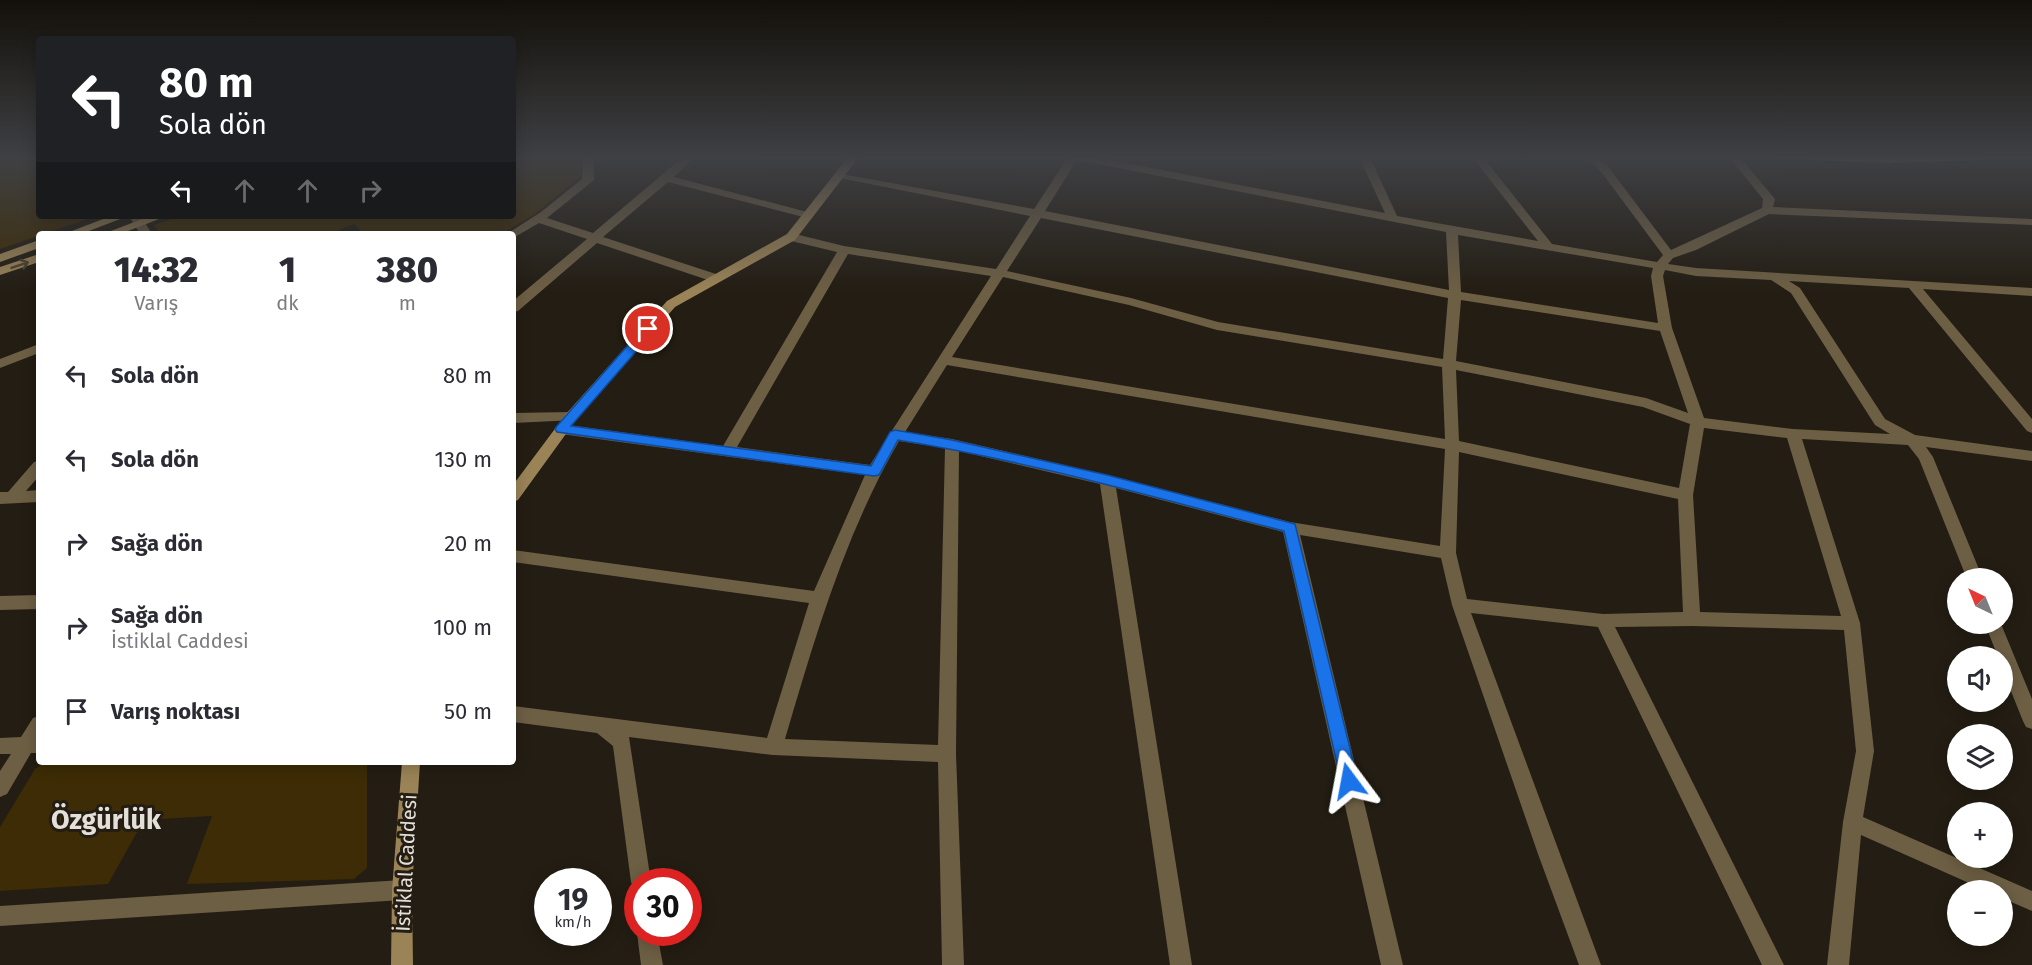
<!DOCTYPE html>
<html lang="tr">
<head>
<meta charset="utf-8">
<style>
	:root { --surface:#fff; --page:#f2f2f3; --text:#2b2b33; --muted:#7c7c81 }
	body { margin:0; font-family:"Fira Sans",sans-serif; background:var(--page); color:var(--text); height:100vh; display:flex; flex-direction:column; font-size:22px; white-space:nowrap }
	* { box-sizing:border-box; margin:0 }
	p { font-size:20px; color:var(--muted) }
	.icon { flex:none; width:33px; height:33px; fill:none; stroke:currentColor; stroke-width:2; stroke-linecap:round; stroke-linejoin:round }
	.map { position:relative; flex:1; overflow:hidden }
	.panel { position:absolute; left:36px; top:231px; width:480px; height:534px; display:flex; flex-direction:column; background:var(--surface); border-radius:6px; box-shadow:0 3px 15px #0003 }
	.panel>* { flex:none }
	.hud { position:absolute; left:36px; top:36px; width:480px; height:183px; border-radius:6px; box-shadow:0 3px 15px #0003; background:#202124; color:#fff; overflow:hidden }
	.needle { width:39px; rotate:317deg }
	.buttons { position:absolute; left:1947px; top:568px; display:grid; gap:12px }
	.buttons a { display:grid; place-items:center; width:66px; height:66px; border-radius:50%; background:var(--surface); box-shadow:0 3px 15px #0003; font-size:30px }
	.speed { position:absolute; left:534px; top:868px; display:flex; gap:12px; font-size:30px; font-weight:700; text-align:center }
	.speed>* { display:grid; place-content:center; width:78px; height:78px; border-radius:50%; background:var(--surface); box-shadow:0 3px 15px #0003; line-height:1 }
	.speed small { font-size:15px; font-weight:400 }
	.speed .limit { border:9px solid #d22; background:#fff; color:#111 }
	.pin { position:absolute; display:grid; place-items:center; width:51px; height:51px; color:#fff; margin:-26px; border:3px solid #fff; border-radius:50%; box-shadow:0 2px 6px #0007 }
	.me { position:absolute; width:66px; margin:-33px; rotate:347deg; stroke-linejoin:round; filter:drop-shadow(0 0 4px #0008) }
	.turn { display:flex; align-items:center; gap:21px; height:126px; padding:0 24px; font-size:27px }
	.turn .icon { width:78px; height:78px; stroke-width:2.5 }
	.turn b { display:block; font-size:42px; line-height:51px }
	.lanes { display:flex; align-items:center; height:57px; padding:0 24px; background:#0003; justify-content:center; gap:30px; direction:ltr }
	.lanes .off { opacity:.35 }
	.eta { display:flex; justify-content:space-evenly; align-items:center; height:102px; text-align:center }
	.eta b { font-size:36px; font-weight:800; line-height:42px }
	ul { padding:0; list-style:none }
	li { display:flex; align-items:center; gap:18px; height:84px; padding:0 24px }
	li div { flex:1 }
	li b { display:block; font-size:22px }
	li em { font-style:normal }
	.map>svg:first-child { display:block }
	.green { fill:#3d2c05 }
	.lines { fill:none; stroke-linecap:round; stroke-linejoin:round }
	.street { fill:#6d5f44; fill-rule:evenodd }
	.secondary { fill:#9a8357; fill-rule:evenodd }
	.oneway { stroke:#4d412b }
	.route { fill:#1a73e8; stroke:#114b97; stroke-width:1.5 }
	.labels { text-anchor:middle; stroke-width:6; stroke-linejoin:round; paint-order:stroke }
	.near-street-label { font-size:20px; fill:#e4e0d9; stroke:#231d13 }
	.near-district-label { font-size:27px; font-weight:bold; fill:#e4e0d9; stroke:#231d13 }
</style>
</head>
<body>
<div class="map">
<svg width="2032" height="965" viewBox="0 0 2032 965">
	<rect width="100%" height="100%" fill="#231d13"/>
	<path class="green" d="M0,157h39v59h57l-96,33z
		M513,157h68v19l-46,38 -34,20h-137l-10,-10 -25,10h-169l-6,-9 27,-9h332z
		M46,762h321v106l-13,11 -167,5 25,-68 -68,4 -36,64 -108,7v-64l35,-58z"/>
	<g class="lines">
		<path class="street" d="M583,157h10l1,23 -47,38 46,15 90,-76h12l-21,20 137,36 2,2 -6,3 -139,-36 -65,55 116,38 2,3 -2,3h-8l-114,-38 -79,68 -5,1v-11l74,-62 -48,-16 -26,15v-4h-6l34,-22 41,-33z
			M1068,157h27l290,56 -26,-56h11l27,59 141,25 -66,-84h11l69,87 105,18 6,-7 -61,-82 -15,-16h11l12,12 61,81 91,-42 1,-9 -34,-42h11l35,42 -2,8 259,12v6l-263,-11 -73,36 -23,8 -5,6 28,4 336,20v8l-109,-7 109,130v14l-5,-2 -118,-143 -120,-7 11,7 85,131 30,16 117,16v10l-106,-14 7,10 50,122h-16l-48,-120 -11,-14 -106,-6 58,184 14,128 -11,66 169,74v20l-30,-13v-7h-15l-126,-56 -12,130h-22l16,-143 13,-71 -12,-121 -152,-4 -77,1 169,338h-22l-164,-338 -127,-14 130,352h-22l-41,-111 -86,-249 -11,-47 -141,-23 103,430h-22l-98,-433 -167,-44 76,477h-22l-70,-481 -141,-33 -3,303 8,211h-22l-4,-203 -165,-7 -144,-18 22,145h-13v8l-4,-1 -3,-7 -18,-136 -16,-13 -84,-11v-16l254,32 42,-135 -296,-41v-12l301,41 51,-116 -304,-41 -7,-5 7,-5 162,22 114,-194 -50,-12v-6l4,-1 53,13 152,23 34,-53 -190,-38 -4,-1v-4l198,36zM1077,160l369,72 3,58 -404,-79zM1041,218l407,80 -5,61 -225,-37 -87,-24 -124,-27zM1458,235l195,33 -2,8 7,47 -197,-31zM848,254l143,22 -121,189 -133,-18zM1665,270l31,6 75,4 20,13 84,132 15,9 -97,-5 -89,-11 -32,-90 -9,-52zM1003,277l126,28 88,25 225,37 3,72 -493,-82zM1461,300l199,31 28,82 -42,-15 -190,-37zM947,365l498,84 -5,97 -150,-24 -183,-47 -155,-36 -47,-7zM1456,370l187,37 47,17 -11,64 -220,-47zM1704,428l83,10 54,178 -141,-4 -7,-117zM899,441l46,7 -7,297 -153,-6c30,-102 60,-205 114,-298zM1459,452l219,47 5,113 -80,2 -136,-15 -11,-46z
			M129,216h12l11,18h-12z
			M39,344v9l-39,15v-9z
			M571,412l5,2 2,3 -2,3 -63,3v-10z
			M39,461v15l-13,15 13,-1v12l-39,2v-12h8l26,-30z
			M39,595v14l-39,1v-14z
			M1985,624h16l31,75v30l-6,-2 -3,-6 -21,-52v-12h-4z
			M39,716v37h-8l-24,41 -7,3v-26l11,-17h-11v-16l21,-1 12,-19z
			M402,880l7,3 3,7 -3,7 -7,3 -402,26v-20z
			M638,931v2h19l6,32h-22l-4,-32z"/>
		<path class="secondary" d="M848,157h11l-64,83 -120,67 -99,113 -58,80 -5,2v-17l53,-71 101,-113 120,-67z
			M1805,157h182l-5,3 -93,3 -79,-3z
			M111,216h17l-47,18h-17z
			M150,216h17l-47,18h-17z
			M39,240v8l-39,14v-8z
			M39,254v8l-39,13v-8z
			M402,762h18l-8,128 1,75h-22l1,-75z"/>
	</g>
	<defs><path id="oneway-shaft" d="M-6 0H5M1.5-3L5.5 0L1.5 3" fill="none" stroke-width="1.6" stroke-linecap="round" stroke-linejoin="round" transform="scale(1.5)"/></defs>
	<use class="oneway" href="#oneway-shaft" transform="translate(20 265) rotate(-19)"/>
	<linearGradient id="sky" x2="0" y2="1"><stop stop-color="#13100a"/><stop offset="0.54" stop-color="#3f4044"/><stop offset="1" stop-color="#3f4044" stop-opacity="0"/></linearGradient>
	<rect width="2032" height="292" fill="url(#sky)"/>
	<path class="route" d="M648,326l6,3 -1,3 -82,94 300,40 19,-34 5,-2 57,10 155,35 188,49 63,257 -3,5 -6,3 -6,-3 -2,-5 -57,-250c-128,-33 -255,-70 -386,-91l-19,35 -5,1 -317,-44 -2,-3 2,-3 87,-99z"/>
	<g class="labels">
		<g class="near-street-label">
			<text transform="translate(406 863) rotate(-87)" y="7">İstiklal Caddesi</text>
		</g>
		<g class="near-district-label">
			<text x="106" y="829">Özgürlük</text>
		</g>
	</g>
</svg>
<div class="buttons">
<a><svg class="needle" viewBox="-14 -14 28 28"><path d="M0-13l5 13h-10z" fill="#e53935"/><path d="M0 13l5-13h-10z" fill="#7c7c81"/></svg></a>
<a><svg class="icon" aria-label="sound" viewBox="0 0 24 24"><path d="M4 9h4l5-4v14l-5-4H4zM17 9q2 3 0 6"/></svg></a>
<a><svg class="icon" aria-label="layers" viewBox="0 0 24 24"><path d="M12 4l9 5-9 5-9-5zM3 14l9 5 9-5"/></svg></a>
<a>+</a>
<a>−</a>
</div>
<div class="speed"><div>19<small>km/h</small></div><div class="limit">30</div></div>
<div class="pin" style="left:648px;top:329px;background:#d93025"><svg class="icon" aria-label="arrive" viewBox="0 0 24 24"><path d="M6 21V4h12l-3 4 3 4H6"/></svg></div>
<svg class="me" style="left:1349px;top:781px" viewBox="-20 -20 40 40"><path d="M0-17L14 15 0 8-14 15z" fill="#1a73e8" stroke="#fff" stroke-width="4"/></svg>
<div class="hud">
<div class="turn"><svg class="icon" aria-label="left" viewBox="0 0 24 24"><path d="M17 20v-9H6M10 6l-5 5 5 5"/></svg><div><b>80 m</b>Sola dön</div></div>
<div class="lanes"><svg class="icon" aria-label="left" viewBox="0 0 24 24"><path d="M17 20v-9H6M10 6l-5 5 5 5"/></svg><svg class="icon off" aria-label="ahead" viewBox="0 0 24 24"><path d="M12 20V5M6 11l6-6 6 6"/></svg><svg class="icon off" aria-label="ahead" viewBox="0 0 24 24"><path d="M12 20V5M6 11l6-6 6 6"/></svg><svg class="icon off" aria-label="right" viewBox="0 0 24 24"><path d="M7 20v-9h11M14 6l5 5-5 5"/></svg></div>
</div>
<section class="panel">
<div class="eta">
<div><b>14:32</b><p>Varış</p></div>
<div><b>1</b><p>dk</p></div>
<div><b>380</b><p>m</p></div>
</div>
<ul>
<li><svg class="icon" aria-label="left" viewBox="0 0 24 24"><path d="M17 20v-9H6M10 6l-5 5 5 5"/></svg><div><b>Sola dön</b></div><em>80 m</em></li>
<li><svg class="icon" aria-label="left" viewBox="0 0 24 24"><path d="M17 20v-9H6M10 6l-5 5 5 5"/></svg><div><b>Sola dön</b></div><em>130 m</em></li>
<li><svg class="icon" aria-label="right" viewBox="0 0 24 24"><path d="M7 20v-9h11M14 6l5 5-5 5"/></svg><div><b>Sağa dön</b></div><em>20 m</em></li>
<li><svg class="icon" aria-label="right" viewBox="0 0 24 24"><path d="M7 20v-9h11M14 6l5 5-5 5"/></svg><div><b>Sağa dön</b><p>İstiklal Caddesi</p></div><em>100 m</em></li>
<li><svg class="icon" aria-label="arrive" viewBox="0 0 24 24"><path d="M6 21V4h12l-3 4 3 4H6"/></svg><div><b>Varış noktası</b></div><em>50 m</em></li>
</ul>
</section>
</div>
</body>
</html>
